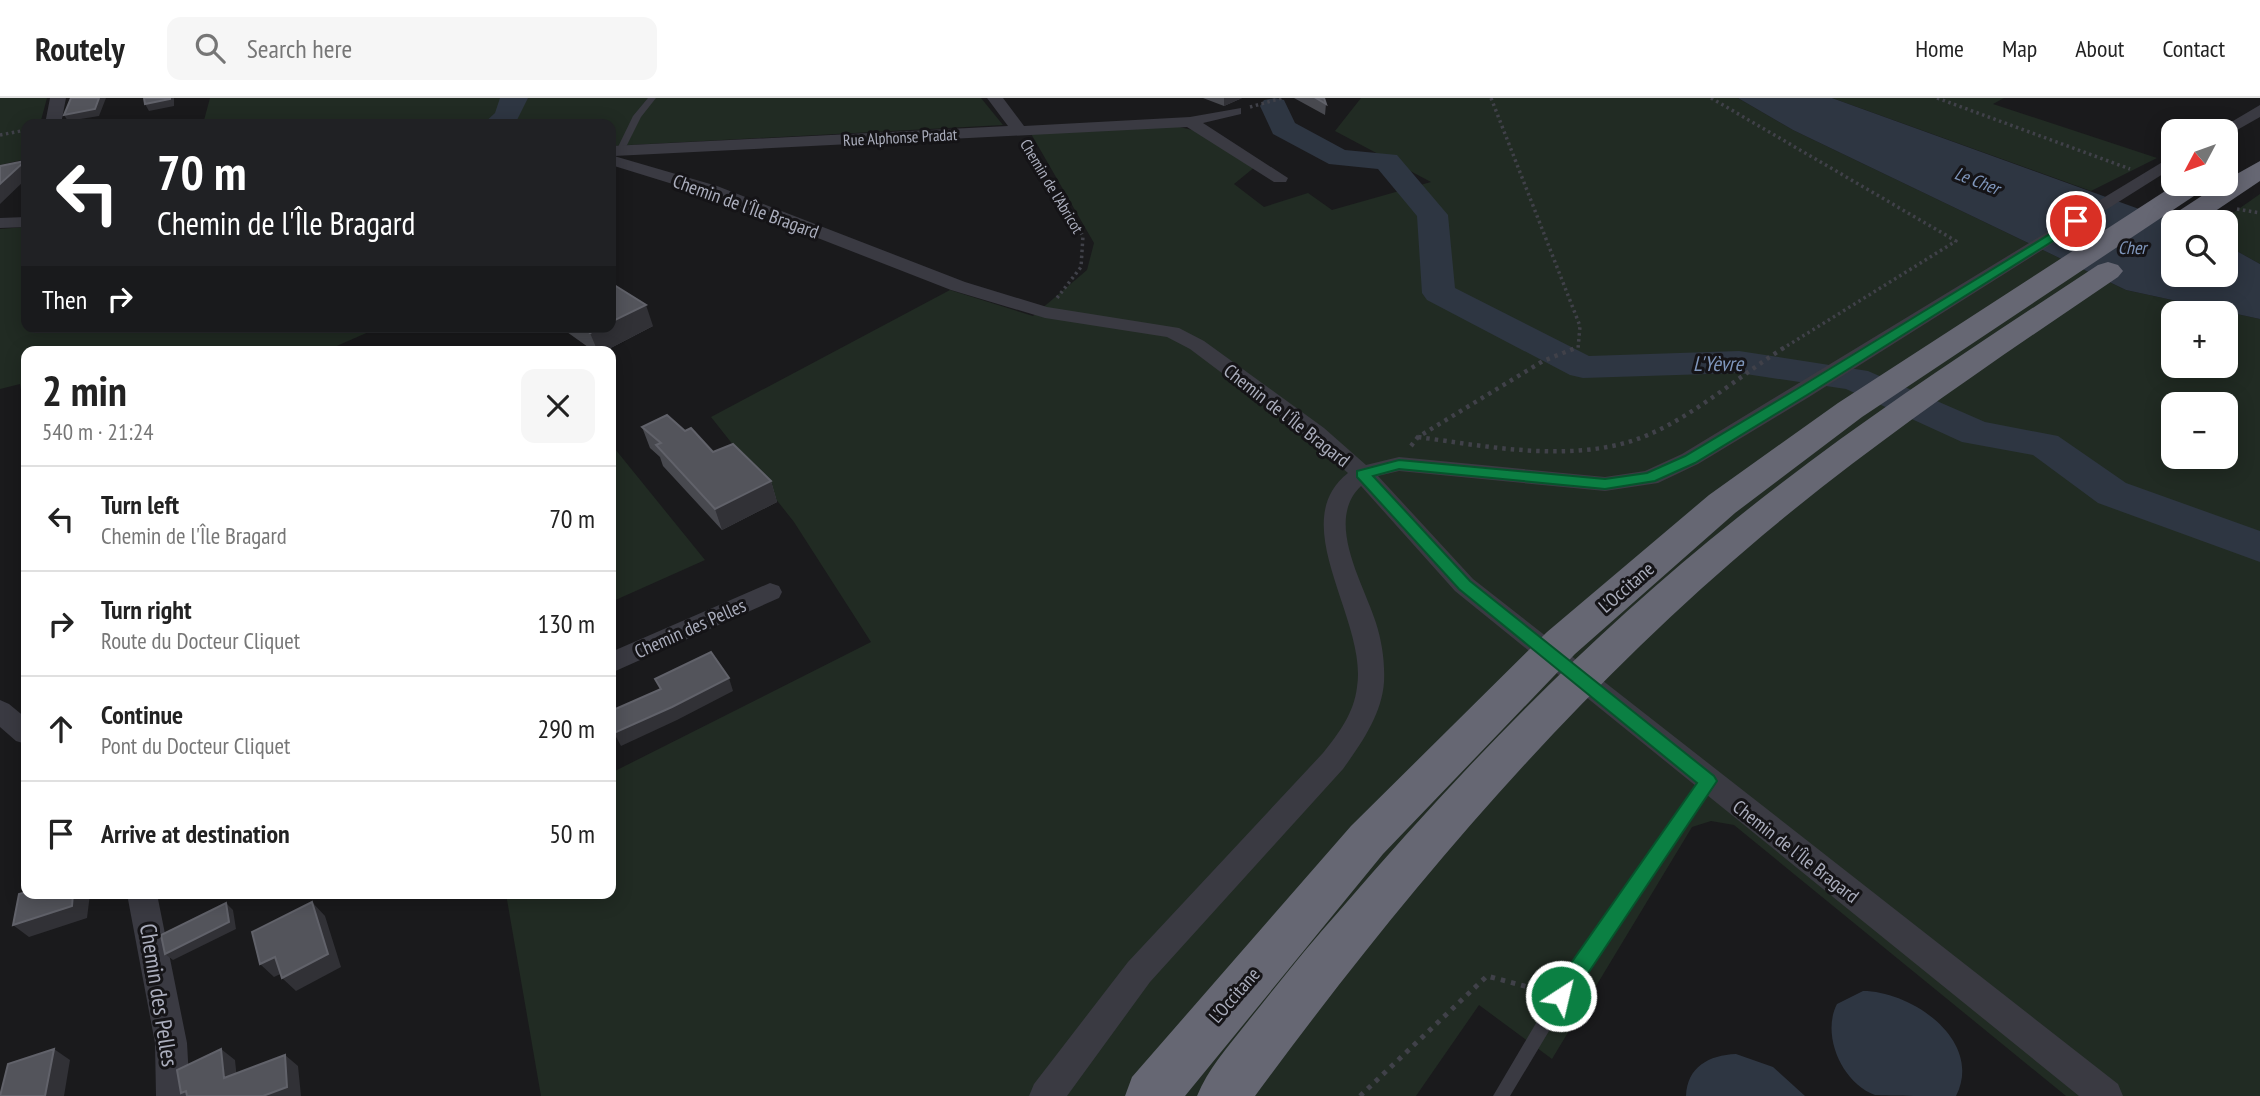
<!DOCTYPE html>
<html lang="en">
<head>
<meta charset="utf-8">
<style>
	:root { --surface:#fff; --page:#f6f6f6; --text:#222; --muted:#767676; --line:#e0e0e0 }
	body { margin:0; font-family:"PT Sans Narrow",sans-serif; background:var(--page); color:var(--text); height:100vh; display:flex; flex-direction:column; font-size:26px; white-space:nowrap }
	* { box-sizing:border-box; margin:0 }
	p { font-size:23px; color:var(--muted) }
	.icon { flex:none; width:38px; height:38px; fill:none; stroke:currentColor; stroke-width:2; stroke-linecap:round; stroke-linejoin:round }
	.map { position:relative; flex:1; overflow:hidden }
	.drawer { position:absolute; left:21px; top:248px; width:595px; height:553px; display:flex; flex-direction:column; background:var(--surface); border-radius:14px; box-shadow:0 4px 18px #0003 }
	.drawer>* { flex:none }
	.top-card { position:absolute; left:21px; top:21px; width:595px; height:214px; border-radius:14px; box-shadow:0 4px 18px #0003; background:#202124; color:#fff; overflow:hidden }
	.needle { width:46px; rotate:229deg }
	.fabs { position:absolute; left:2161px; top:21px; display:grid; gap:14px }
	.fabs a { display:grid; place-items:center; width:77px; height:77px; border-radius:14px; background:var(--surface); box-shadow:0 4px 18px #0003; font-size:35px }
	.pin { position:absolute; display:grid; place-items:center; width:60px; height:60px; color:#fff; margin:-30px; border:4px solid #fff; border-radius:50%; box-shadow:0 2px 7px #0007 }
	.me { position:absolute; width:77px; margin:-38px; rotate:35deg; stroke-linejoin:round; filter:drop-shadow(0 0 5px #0008) }
	.turn { display:flex; align-items:center; gap:24px; height:147px; padding:0 21px; font-size:32px }
	.turn .icon { width:91px; height:91px; stroke-width:2.5 }
	.turn b { display:block; font-size:49px; line-height:60px }
	.then { display:flex; align-items:center; height:66px; padding:0 21px; background:#0003; gap:14px; font-size:26px }
	.round { display:grid; place-items:center; flex:none; width:74px; height:74px; border-radius:14px; background:var(--page) }
	.overview { display:flex; align-items:center; justify-content:space-between; height:119px; padding:0 21px }
	h1 { font-size:42px; font-weight:700; line-height:52px }
	ul { padding:0; list-style:none }
	li { display:flex; align-items:center; gap:21px; height:105px; padding:0 21px; border-top:2px solid var(--line) }
	li div { flex:1 }
	li b { display:block; font-size:26px }
	li em { font-style:normal }
	header { display:flex; align-items:center; gap:42px; box-sizing:border-box; height:98px; padding:0 35px; background:var(--surface); border-bottom:2px solid var(--line) }
	header strong { font-size:33px }
	nav { display:flex; gap:38px; margin-inline-start:auto; font-size:24px }
	.search { width:490px; height:63px; background:var(--page); display:flex; align-items:center; gap:18px; box-sizing:border-box; padding:0 24px; border-radius:14px; color:var(--muted); font-size:26px }
	.map>svg:first-child { display:block }
	.green { fill:#212b23; fill-rule:evenodd }
	.water { fill:#2e3642 }
	.lines { fill:none; stroke-linecap:round; stroke-linejoin:round }
	.river { fill:#2e3642; fill-rule:evenodd }
	.path-far2 { stroke:#404149; stroke-width:3.5; stroke-dasharray:2.5 3.5; stroke-linecap:butt }
	.path-far1 { stroke:#404149; stroke-width:4.5; stroke-dasharray:3.5 5; stroke-linecap:butt }
	.path { stroke:#404149; stroke-width:5; stroke-dasharray:4.5 6; stroke-linecap:butt }
	.service { fill:#3a3a42; fill-rule:evenodd }
	.minor { fill:#3a3a42; fill-rule:evenodd }
	.motorway { fill:#666773; fill-rule:evenodd }
	.wall { fill:#48494f }
	.shaded-wall { fill:#313136 }
	.building { fill:#53545b; stroke:#61626a; stroke-width:2 }
	.route { fill:#0b8043; stroke:#07532c; stroke-width:2 }
	.labels { text-anchor:middle; stroke-width:6; stroke-linejoin:round; paint-order:stroke }
	.far-street-label { font-size:16px; fill:#abaebd; stroke:#151417 }
	.far-water-label { font-size:18px; font-style:italic; fill:#7f96bb; stroke:#151417 }
	.street-label { font-size:19px; fill:#abaebd; stroke:#151417 }
	.water-label { font-size:21px; font-style:italic; fill:#7f96bb; stroke:#151417 }
	.near-street-label { font-size:23px; fill:#abaebd; stroke:#151417 }
</style>
</head>
<body>
<header>
<strong>Routely</strong>
<div class="search"><svg class="icon" aria-label="search" viewBox="0 0 24 24"><circle cx="10" cy="10" r="6"/><path d="M15 15l6 6"/></svg>Search here</div>
<nav><a>Home</a><a>Map</a><a>About</a><a>Contact</a></nav>
</header>
<div class="map">
<svg width="2260" height="998" viewBox="0 0 2260 998">
	<rect width="100%" height="100%" fill="#1a1a1c"/>
	<path class="green" d="M0,0h47l-7,26h-14v35l-26,6z
		M210,0h291l-1,18 -12,8h-285z
		M521,0h460l22,27 -392,21v-22h-109l8,-5z
		M1361,0h377l55,32 333,160 134,29v777h-194l-332,-271 -23,-4 -19,6 -140,232 -73,-54 -63,91h-875l-35,-202h105v-121l260,-131 -77,-120 -83,-105 239,-127 83,26 54,-46 7,-27 -64,-111 146,-6 32,8 48,32 -22,18 30,23 44,-14 24,17 99,-28 -96,-51zM2174,215h52v53h-52zM2174,306h52v53h-52z
		M1832,0h172l-11,6 164,54 -66,33z
		M2260,96v70l-34,-19v-23h-6z
		M26,129v100h168l6,6v-6h180l-57,25h-297v67l-6,-35 -20,5v-160z
		M611,346l94,116 -94,42z"/>
	<path class="water" d="M1738,0h94l343,124 -1,53h52v-30l34,19v55l-134,-29 -333,-160z
		M1863,893c49,0 121,50 93,105 -17,0 -68,0 -81,-1 -33,-12 -54,-60 -38,-91z
		M1736,956l37,13 32,29h-119c1,-29 23,-41 50,-42z"/>
	<g class="lines">
		<path class="river" d="M500,0h28l-13,26h-32l12,-11z
			M1275,0l9,2 11,23 50,27 52,5 51,60 7,73 134,68 150,-5 129,20 117,51 73,14 68,47 134,48v31l-162,-59 -65,-48 -71,-13 -116,-53 -107,-16 -156,5 -13,-3 -143,-75 -5,-7 -5,-77 -39,-47 -49,-5 -56,-30 -13,-28 4,-6z"/>
		<path class="path-far2" d="M1491,0l89,228 -2,23
			M1711,0l245,143 -174,108
			M1937,0l193,71
			M1250,9l32,-9
			M0,37l26,-5
			M1028,47l55,91 -2,31 -24,31
			M2237,111l23,4"/>
		<path class="path-far1" d="M1418,339c73,10 163,28 232,-3 46,-20 92,-60 135,-87
			M1411,348l7,-9 125,-76 35,-14"/>
		<path class="path" d="M1360,998l127,-120 56,15"/>
		<path class="service" d="M648,0h8l-15,19 -18,36h-6l-1,-2 17,-35z
			M1708,677l5,2 2,4 -2,4 -146,216 -57,95h-17l62,-105 148,-214z"/>
		<path class="minor" d="M50,0h16l-5,26h-16z
			M987,0h16l21,28 166,-9 51,-9v6l-38,9 85,55 -2,4h-12l-87,-55 -573,29 103,30 248,96 82,25 132,21 25,13 120,87 42,37 33,-8 206,20 40,-6 37,-17 492,-299v12l-365,230 -111,67 -40,19 -53,8 -206,-20 -21,5 95,103 645,505 5,12h-44l-624,-505 -94,-105c-37,35 3,98 15,137 6,19 9,39 8,59 -2,32 -23,62 -41,87l-193,213 -83,114h-38l5,-12 94,-122 195,-209c16,-20 31,-40 34,-66 11,-67 -73,-164 -9,-214l-40,-35 -118,-89 -23,-12 -122,-19 -94,-28 -246,-96 -94,-29v-19l397,-20z
			M2260,7v12l-30,17 -14,-3z
			M26,119v10l-26,1v-10z
			M770,485l9,3 3,6 -3,6 -168,75v-21z
			M0,602l9,4 17,14v26l-10,-3 -16,-14z
			M127,796h30l30,149 3,53h-34l-1,-53z"/>
		<path class="motorway" d="M2260,63v20l-61,41h-25l-3,6 -4,-6 4,-6 49,-32h6v-4z
			M2176,86h31l-4,6 -341,227 -127,96 -160,141 -192,200 -198,242h-60l7,-19 219,-251 196,-194 162,-137 129,-92z
			M2108,164l10,3 5,6 -5,6c-121,82 -243,164 -355,258 -194,163 -358,357 -508,561h-58c11,-27 30,-48 48,-71 31,-39 62,-78 95,-115 121,-141 251,-276 397,-392 114,-92 238,-172 361,-253z"/>
	</g>
	<path class="wall" d="M1203,0h39l-18,8z
		M1294,0h30l2,6 -1,11z
		M653,228l-50,26h-8l-35,-25z
		M642,329l43,4 28,21 58,29 6,21 -55,28 -59,-64 -3,-9 -10,-9z"/>
	<path class="shaded-wall" d="M99,0h7l-7,18 -31,5 -4,-6z
		M170,0h4v8l-25,5 -4,-7z
		M1224,0h18l-18,8z
		M25,63l1,2v16l-26,25v-20z
		M646,207l7,21 -50,26h-5l-8,-19 11,-6h10v-5z
		M771,383l6,21 -55,28 -7,-21z
		M729,580l4,13 -56,29 -56,26 -7,-13z
		M73,796h17l-3,24 -58,19 -16,-12z
		M312,804l13,14 16,51 -45,24 -14,-13z
		M226,805l7,7 3,19 -63,31 -8,-6z
		M275,859l14,13 -15,7 -14,-13z
		M54,951l16,11 -6,36h-19z
		M221,951l14,11 3,29 -14,-11z
		M285,957l13,11 3,30h-38z"/>
	<path class="building" d="M71,0h28l-4,11 -31,6z
		M144,0h26v1l-25,5z
		M1316,0h8l2,6z
		M25,63l-25,23v-18z
		M611,185l35,22 -35,17z
		M583,229h18l-11,6z
		M667,317l18,16 6,-3 22,24 20,-8 38,37 -56,28 -59,-64 5,-2 -19,-16z
		M711,554l18,26 -57,29 -58,26 -3,-7v-15l50,-22 -6,-10z
		M26,794v2h47l-1,12 -59,19 6,-31z
		M312,804l16,52 -46,24 -7,-21 -15,7 -8,-32z
		M226,805l3,19 -64,32 -4,-19z
		M54,951l-9,47h-45l8,-32z
		M221,951l3,29 61,-23 2,32 -24,9h-76l-1,-5 -5,2 -4,-23z"/>
	<path class="route" d="M2076,120l5,3 -1,3 -273,171 -112,68 -40,18 -50,8 -206,-20 -26,7 97,105 244,195 3,5 -149,222 -7,3 -8,-3 -3,-7 3,-7 144,-206 -238,-194 -102,-112v-6l42,-11 206,19 42,-6 38,-17 112,-67z"/>
	<g class="labels">
		<g class="far-street-label">
			<text transform="translate(900 39) rotate(-3)" y="6">Rue Alphonse Pradat</text>
			<text transform="translate(1052 88) rotate(59)" y="6">Chemin de l'Abricot</text>
		</g>
		<g class="far-water-label">
			<text transform="translate(1977 83) rotate(21)" y="6">Le Cher</text>
			<text x="2132" y="156">Cher</text>
		</g>
		<g class="street-label">
			<text transform="translate(746 108) rotate(20)" y="7">Chemin de l'Île Bragard</text>
			<text transform="translate(1287 317) rotate(38)" y="7">Chemin de l'Île Bragard</text>
			<text transform="translate(1626 489) rotate(-41)" y="7">L'Occitane</text>
			<text transform="translate(690 530) rotate(-24)" y="7">Chemin des Pelles</text>
			<text transform="translate(1796 753) rotate(38)" y="7">Chemin de l'Île Bragard</text>
			<text transform="translate(1234 897) rotate(-49)" y="7">L'Occitane</text>
		</g>
		<g class="water-label">
			<text x="1718" y="273">L'Yèvre</text>
		</g>
		<g class="near-street-label">
			<text transform="translate(159 897) rotate(81)" y="8">Chemin des Pelles</text>
		</g>
	</g>
</svg>
<div class="fabs">
<a><svg class="needle" viewBox="-14 -14 28 28"><path d="M0-13l5 13h-10z" fill="#e53935"/><path d="M0 13l5-13h-10z" fill="#767676"/></svg></a>
<a><svg class="icon" aria-label="search" viewBox="0 0 24 24"><circle cx="10" cy="10" r="6"/><path d="M15 15l6 6"/></svg></a>
<a>+</a>
<a>−</a>
</div>
<div class="pin" style="left:2076px;top:123px;background:#d93025"><svg class="icon" aria-label="arrive" viewBox="0 0 24 24"><path d="M6 21V4h12l-3 4 3 4H6"/></svg></div>
<svg class="me" style="left:1561px;top:898px" viewBox="-20 -20 40 40"><circle r="17" fill="#0b8043" stroke="#fff" stroke-width="3"/><path d="M0-11L8 9 0 5-8 9z" fill="#fff"/></svg>
<div class="top-card">
<div class="turn"><svg class="icon" aria-label="left" viewBox="0 0 24 24"><path d="M17 20v-9H6M10 6l-5 5 5 5"/></svg><div><b>70 m</b>Chemin de l'Île Bragard</div></div>
<div class="then">Then<svg class="icon" aria-label="right" viewBox="0 0 24 24"><path d="M7 20v-9h11M14 6l5 5-5 5"/></svg></div>
</div>
<section class="drawer">
<div class="overview"><div><h1>2 min</h1><p>540 m · 21:24</p></div><a class="round"><svg class="icon" aria-label="close" viewBox="0 0 24 24"><path d="M6 6l12 12M18 6L6 18"/></svg></a></div>
<ul>
<li><svg class="icon" aria-label="left" viewBox="0 0 24 24"><path d="M17 20v-9H6M10 6l-5 5 5 5"/></svg><div><b>Turn left</b><p>Chemin de l'Île Bragard</p></div><em>70 m</em></li>
<li><svg class="icon" aria-label="right" viewBox="0 0 24 24"><path d="M7 20v-9h11M14 6l5 5-5 5"/></svg><div><b>Turn right</b><p>Route du Docteur Cliquet</p></div><em>130 m</em></li>
<li><svg class="icon" aria-label="ahead" viewBox="0 0 24 24"><path d="M12 20V5M6 11l6-6 6 6"/></svg><div><b>Continue</b><p>Pont du Docteur Cliquet</p></div><em>290 m</em></li>
<li><svg class="icon" aria-label="arrive" viewBox="0 0 24 24"><path d="M6 21V4h12l-3 4 3 4H6"/></svg><div><b>Arrive at destination</b></div><em>50 m</em></li>
</ul>
</section>
</div>
</body>
</html>
